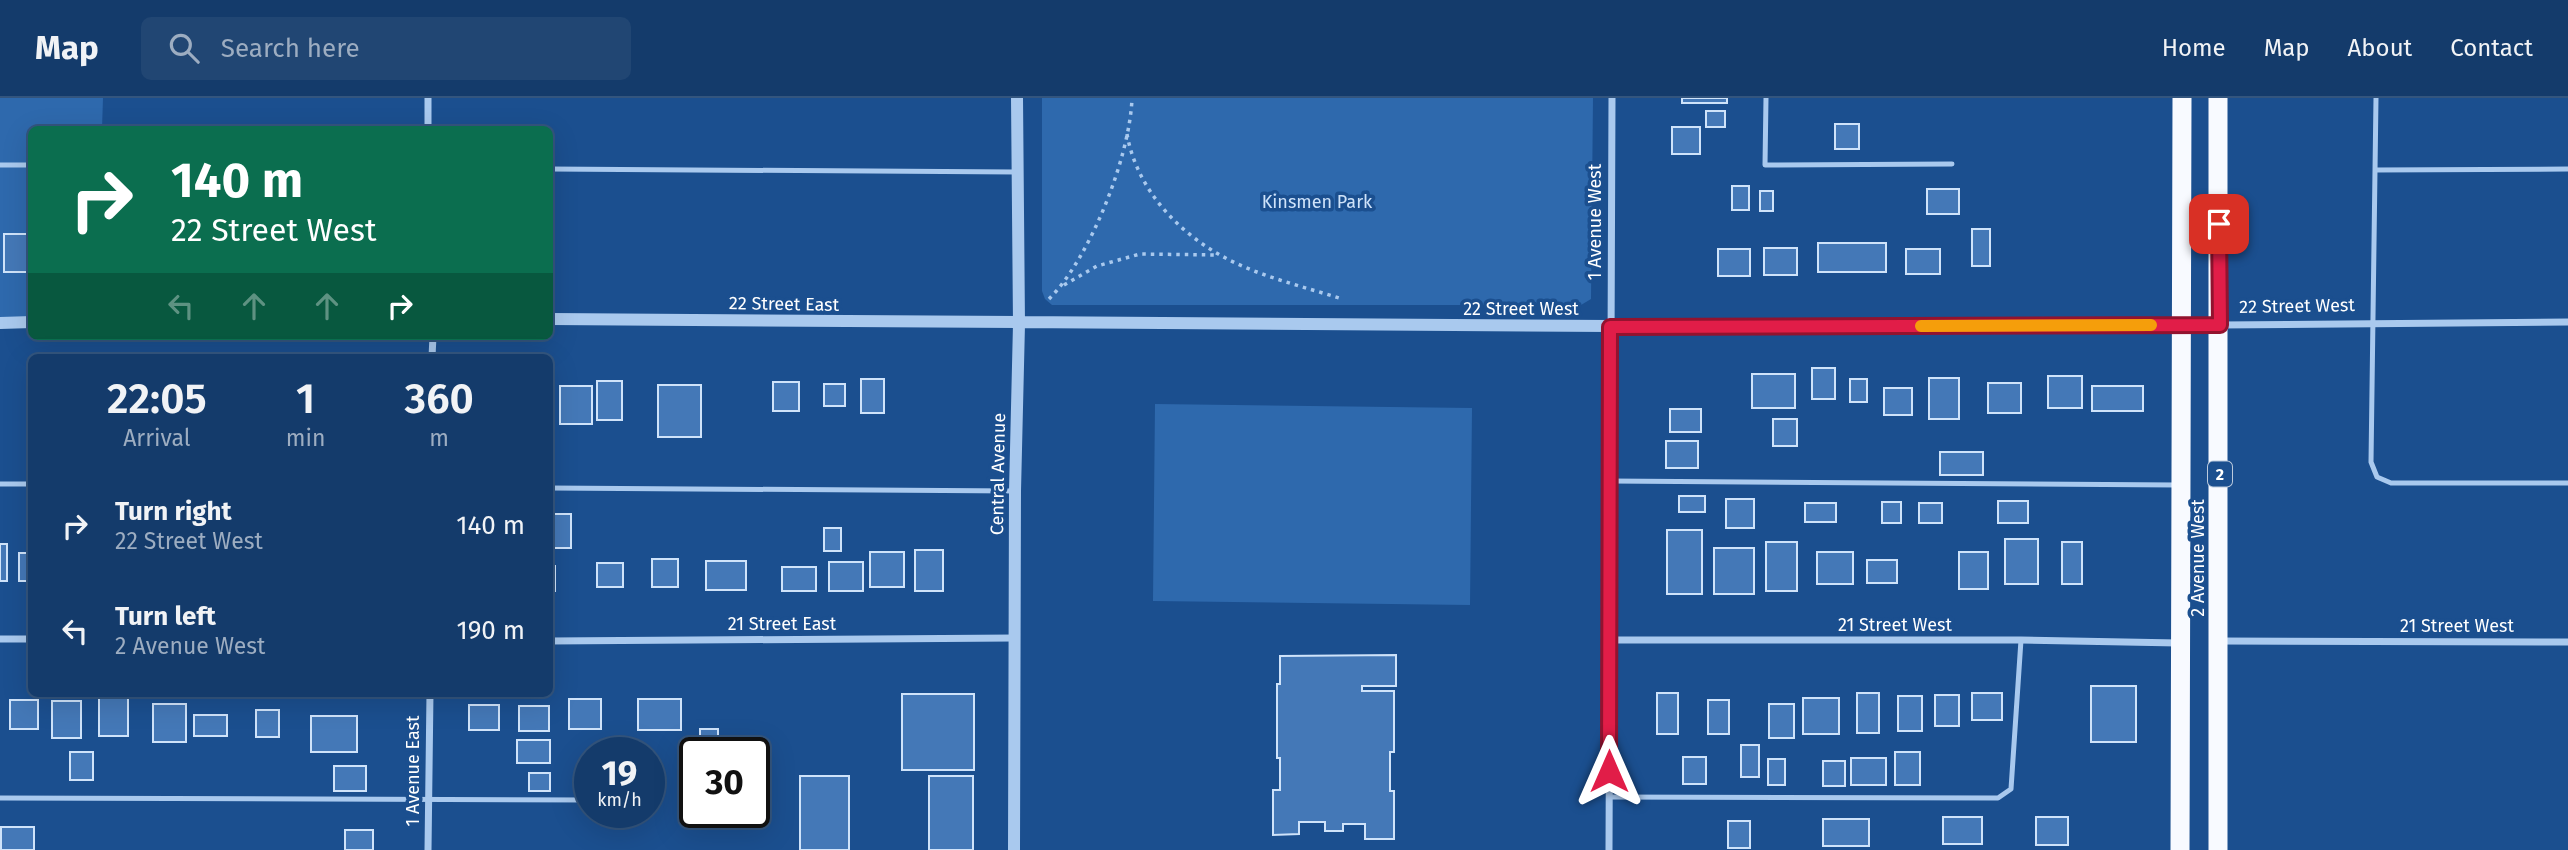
<!DOCTYPE html>
<html lang="en">
<head>
<meta charset="utf-8">
<style>
	:root { --surface:#143b6b; --page:#214673; --text:#f1f3f6; --muted:#9dadc1; --line:#33557e }
	body { margin:0; font-family:"Fira Sans",sans-serif; background:var(--page); color:var(--text); height:100vh; display:flex; flex-direction:column; font-size:26px; white-space:nowrap }
	* { box-sizing:border-box; margin:0 }
	p { font-size:23px; color:var(--muted) }
	.icon { flex:none; width:38px; height:38px; fill:none; stroke:currentColor; stroke-width:2; stroke-linecap:round; stroke-linejoin:round }
	.map { position:relative; flex:1; overflow:hidden }
	.panel { position:absolute; left:28px; top:256px; width:525px; height:343px; display:flex; flex-direction:column; background:var(--surface); border-radius:10px; box-shadow:0 7px 28px #0002,0 0 0 2px var(--line) }
	.panel>* { flex:none }
	.hud { position:absolute; left:28px; top:28px; width:525px; height:214px; border-radius:10px; box-shadow:0 7px 28px #0002,0 0 0 2px var(--line); background:#0b6e4f; color:#fff; overflow:hidden }
	.speed { position:absolute; left:574px; top:639px; display:flex; gap:14px; font-size:35px; font-weight:700; text-align:center }
	.speed>* { display:grid; place-content:center; width:91px; height:91px; border-radius:50%; background:var(--surface); box-shadow:0 7px 28px #0002,0 0 0 2px var(--line); line-height:1 }
	.speed small { font-size:18px; font-weight:400 }
	.speed .limit { border:4px solid #111; border-radius:10px; background:#fff; color:#111 }
	.pin { position:absolute; display:grid; place-items:center; width:60px; height:60px; color:#fff; margin:-30px; border-radius:14px; box-shadow:0 4px 10px #0006 }
	.me { position:absolute; width:77px; margin:-38px; rotate:0deg; stroke-linejoin:round; filter:drop-shadow(0 0 5px #0008) }
	.turn { display:flex; align-items:center; gap:24px; height:147px; padding:0 28px; font-size:32px }
	.turn .icon { width:91px; height:91px; stroke-width:2.5 }
	.turn b { display:block; font-size:49px; line-height:60px }
	.lanes { display:flex; align-items:center; height:66px; padding:0 28px; background:#0003; justify-content:center; gap:35px; direction:ltr }
	.lanes .off { opacity:.35 }
	.eta { display:flex; justify-content:space-evenly; align-items:center; height:119px; text-align:center }
	.eta b { font-size:42px; font-weight:600; line-height:49px }
	ul { padding:0; list-style:none }
	li { display:flex; align-items:center; gap:21px; height:105px; padding:0 28px }
	li div { flex:1 }
	li b { display:block; font-size:26px }
	li em { font-style:normal }
	header { display:flex; align-items:center; gap:42px; box-sizing:border-box; height:98px; padding:0 35px; background:var(--surface); border-bottom:2px solid var(--line) }
	header strong { font-size:33px }
	nav { display:flex; gap:38px; margin-inline-start:auto; font-size:24px }
	.search { width:490px; height:63px; background:var(--page); display:flex; align-items:center; gap:18px; box-sizing:border-box; padding:0 24px; border-radius:10px; color:var(--muted); font-size:26px }
	.map>svg:first-child { display:block }
	.green { fill:#2e69ad }
	.building { fill:#4478b7; stroke:#cfe3fa; stroke-width:2 }
	.lines { fill:none; stroke-linecap:round; stroke-linejoin:round }
	.path { stroke:#a9c9ee; stroke-width:3.5; stroke-dasharray:3.5 5; stroke-linecap:butt }
	.service { stroke:#a9c9ee; stroke-width:5 }
	.minor { stroke:#a9c9ee; stroke-width:7 }
	.tertiary { stroke:#a9c9ee; stroke-width:12 }
	.trunk { stroke:#f8faff; stroke-width:19 }
	.route-casing { stroke:#92132f; stroke-width:18 }
	.route { stroke:#e11d48; stroke-width:12 }
	.slow { stroke:#f59e0b; stroke-width:12 }
	.labels { text-anchor:middle; stroke-width:7; stroke-linejoin:round; paint-order:stroke }
	.shield { fill:#1b4f8f; stroke:#bbcadd; stroke-width:2 }
	.shield-label { font-size:16px; font-weight:bold; fill:#fff }
	.park-label { font-size:18px; fill:#cfe3fa; stroke:#1b4f8f }
	.street-label { font-size:18px; fill:#fff; stroke:#1b4f8f }
</style>
</head>
<body>
<header>
<strong>Map</strong>
<div class="search"><svg class="icon" aria-label="search" viewBox="0 0 24 24"><circle cx="10" cy="10" r="6"/><path d="M15 15l6 6"/></svg>Search here</div>
<nav><a>Home</a><a>Map</a><a>About</a><a>Contact</a></nav>
</header>
<div class="map">
<svg width="2568" height="752" viewBox="0 0 2568 752">
	<rect width="100%" height="100%" fill="#1b4f8f"/>
	<path class="green" d="M0,0h103l-1,31 -70,1 -1,189h-31z
		M1042,0h551l-2,201 -10,6h-529l-7,-6 -3,-8z
		M1155,306l317,4 -2,197 -317,-4z"/>
	<path class="building" d="M1682,0h45v5h-45z
		M1706,13h19v16h-19z
		M1835,26h24v25h-24z
		M1672,29h28v27h-28z
		M1732,88h17v24h-17z
		M1927,91h32v25h-32z
		M1760,93h13v20h-13z
		M1972,131h18v37h-18z
		M4,136h28v38h-28z
		M1818,145h68v29h-68z
		M1764,150h33v27h-33z
		M1718,151h32v27h-32z
		M1906,151h34v25h-34z
		M1812,270h23v31h-23z
		M1752,276h43v34h-43z
		M2048,278h34v32h-34z
		M1929,280h30v41h-30z
		M861,281h23v34h-23z
		M1850,281h17v23h-17z
		M597,283h25v39h-25z
		M773,284h26v29h-26z
		M1988,285h33v30h-33z
		M824,286h21v22h-21z
		M658,287h43v52h-43z
		M560,288h32v38h-32z
		M2092,288h51v25h-51z
		M1884,290h28v27h-28z
		M1670,311h31v23h-31z
		M1773,321h24v27h-24z
		M1666,343h32v27h-32z
		M1940,354h43v23h-43z
		M1679,398h26v16h-26z
		M1726,401h28v29h-28z
		M1998,403h30v22h-30z
		M1882,404h19v21h-19z
		M1805,405h31v19h-31z
		M1919,405h23v20h-23z
		M550,416h21v34h-21z
		M824,430h17v23h-17z
		M1667,432h35v64h-35z
		M2005,441h33v45h-33z
		M1766,444h31v49h-31z
		M2062,444h20v42h-20z
		M0,446h7v37h-7z
		M1714,450h40v46h-40z
		M915,452h28v41h-28z
		M870,454h34v35h-34z
		M1817,454h36v32h-36z
		M1959,454h29v37h-29z
		M19,455h13v28h-13z
		M652,461h26v28h-26z
		M1867,462h30v23h-30z
		M706,463h40v29h-40z
		M829,464h34v29h-34z
		M597,465h26v24h-26z
		M550,468h5v25h-5z
		M782,469h34v24h-34z
		M1396,557v31h-34v5h32v61h-4v39h4v48h-29v-15h-22v7h-18v-9h-26v12l-26,1v-45h7v-32h-3v-74h3v-28z
		M2091,588h45v56h-45z
		M1657,595h21v41h-21z
		M1857,595h22v40h-22z
		M1972,595h30v27h-30z
		M902,596h72v76h-72z
		M1935,597h24v31h-24z
		M1898,598h24v35h-24z
		M99,599h29v39h-29z
		M1803,600h36v36h-36z
		M569,601h32v30h-32z
		M638,601h43v31h-43z
		M10,602h28v29h-28z
		M1708,602h21v34h-21z
		M52,603h29v37h-29z
		M153,606h33v38h-33z
		M1769,606h25v34h-25z
		M469,607h30v25h-30z
		M519,608h30v25h-30z
		M256,612h23v27h-23z
		M194,617h33v21h-33z
		M311,618h46v36h-46z
		M700,631h18v23h-18z
		M517,642h33v23h-33z
		M1741,647h18v32h-18z
		M70,654h23v28h-23z
		M1895,654h25v33h-25z
		M1683,659h23v27h-23z
		M1851,660h35v27h-35z
		M1768,661h17v26h-17z
		M1823,663h22v25h-22z
		M334,668h32v25h-32z
		M529,675h21v18h-21z
		M800,678h49v74h-49z
		M929,678h44v74h-44z
		M1943,719h39v27h-39z
		M2036,719h32v28h-32z
		M1823,721h46v27h-46z
		M1728,723h22v27h-22z
		M1,729h33v23h-33z
		M345,732h28v20h-28z"/>
	<g class="lines">
		<path class="path" d="M1127,36c9,52 47,95 93,121 37,21 82,31 122,44
			M1064,187l33,-19 43,-12 78,1
			M1049,201c41,-41 81,-142 83,-201"/>
		<path class="service" d="M1766,0l-1,67 187,-1
			M2376,0l-5,364 6,15 14,6h177
			M0,67h32
			M550,71l466,3
			M2375,72l193,-1
			M1610,383l567,4
			M0,386h32
			M550,390l465,3
			M1609,699l389,1 13,-9 10,-149
			M0,700l590,2
			M649,702h5"/>
		<path class="minor" d="M428,32v-32
			M2220,227l348,-3
			M432,259l1,-21
			M0,541h32
			M1609,542h412l157,3
			M550,543l464,-3
			M2220,543l348,1
			M428,752l2,-157
			M1609,752l3,-752"/>
		<path class="tertiary" d="M550,221l1060,7 610,-1
			M0,225l32,-1
			M1014,752l1,-359 4,-167 -2,-226"/>
		<path class="trunk" d="M2180,752l2,-752
			M2218,752v-752"/>
	</g>
	<g class="lines">
		<defs>
			<path id="route" d="M1609,673l1,-444 610,-2 -1,-101"/>
		</defs>
		<use href="#route" class="route-casing"/>
		<use href="#route" class="route"/>
		<path class="slow" d="M1921,228l230,-1"/>
	</g>
	<g class="labels">
		<rect class="shield" x="2208" y="363.5" width="24" height="25" rx="5"/>
		<g class="shield-label">
			<text x="2220" y="382">2</text>
		</g>
		<g class="park-label">
			<text x="1317" y="110">Kinsmen Park</text>
		</g>
		<g class="street-label">
			<text transform="translate(1595 124) rotate(-90)" y="6">1 Avenue West</text>
			<text transform="translate(784 206) rotate(1)" y="6">22 Street East</text>
			<text transform="translate(2297 208) rotate(-1)" y="6">22 Street West</text>
			<text x="1521" y="217">22 Street West</text>
			<text transform="translate(998 376) rotate(-89)" y="6">Central Avenue</text>
			<text transform="translate(2198 460) rotate(-90)" y="6">2 Avenue West</text>
			<text x="782" y="532">21 Street East</text>
			<text x="1895" y="533">21 Street West</text>
			<text x="2457" y="534">21 Street West</text>
			<text transform="translate(413 673) rotate(-90)" y="6">1 Avenue East</text>
		</g>
	</g>
</svg>
<div class="speed"><div>19<small>km/h</small></div><div class="limit">30</div></div>
<div class="pin" style="left:2219px;top:126px;background:#d93025"><svg class="icon" aria-label="arrive" viewBox="0 0 24 24"><path d="M6 21V4h12l-3 4 3 4H6"/></svg></div>
<svg class="me" style="left:1609px;top:673px" viewBox="-20 -20 40 40"><path d="M0-17L14 15 0 8-14 15z" fill="#e11d48" stroke="#fff" stroke-width="4"/></svg>
<div class="hud">
<div class="turn"><svg class="icon" aria-label="right" viewBox="0 0 24 24"><path d="M7 20v-9h11M14 6l5 5-5 5"/></svg><div><b>140 m</b>22 Street West</div></div>
<div class="lanes"><svg class="icon off" aria-label="left" viewBox="0 0 24 24"><path d="M17 20v-9H6M10 6l-5 5 5 5"/></svg><svg class="icon off" aria-label="ahead" viewBox="0 0 24 24"><path d="M12 20V5M6 11l6-6 6 6"/></svg><svg class="icon off" aria-label="ahead" viewBox="0 0 24 24"><path d="M12 20V5M6 11l6-6 6 6"/></svg><svg class="icon" aria-label="right" viewBox="0 0 24 24"><path d="M7 20v-9h11M14 6l5 5-5 5"/></svg></div>
</div>
<section class="panel">
<div class="eta">
<div><b>22:05</b><p>Arrival</p></div>
<div><b>1</b><p>min</p></div>
<div><b>360</b><p>m</p></div>
</div>
<ul>
<li><svg class="icon" aria-label="right" viewBox="0 0 24 24"><path d="M7 20v-9h11M14 6l5 5-5 5"/></svg><div><b>Turn right</b><p>22 Street West</p></div><em>140 m</em></li>
<li><svg class="icon" aria-label="left" viewBox="0 0 24 24"><path d="M17 20v-9H6M10 6l-5 5 5 5"/></svg><div><b>Turn left</b><p>2 Avenue West</p></div><em>190 m</em></li>
</ul>
</section>
</div>
</body>
</html>
